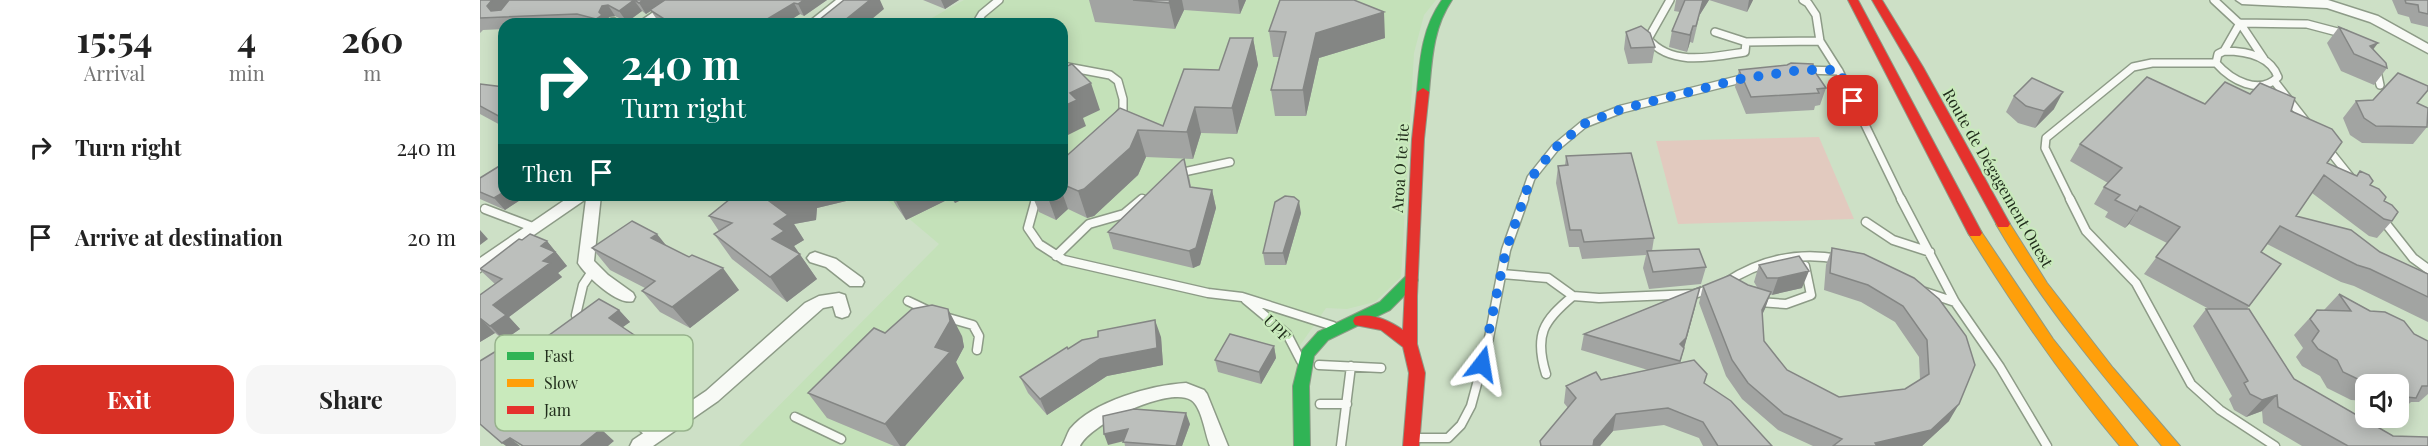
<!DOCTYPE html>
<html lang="en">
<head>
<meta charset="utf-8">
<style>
	:root { --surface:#fff; --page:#f6f6f6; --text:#222; --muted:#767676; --accent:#d93025 }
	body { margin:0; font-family:"Playfair Display",serif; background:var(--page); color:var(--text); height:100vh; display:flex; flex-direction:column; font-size:22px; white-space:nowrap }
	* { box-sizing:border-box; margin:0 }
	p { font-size:20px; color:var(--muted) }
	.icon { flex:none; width:33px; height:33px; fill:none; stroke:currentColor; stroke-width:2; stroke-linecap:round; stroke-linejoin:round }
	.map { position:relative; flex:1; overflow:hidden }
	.panel { display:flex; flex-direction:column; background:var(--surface); width:480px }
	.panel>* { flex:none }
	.top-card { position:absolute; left:18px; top:18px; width:570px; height:183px; border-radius:18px; box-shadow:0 3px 15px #0003; background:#00695c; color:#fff; overflow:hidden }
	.controls { position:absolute; left:1875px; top:374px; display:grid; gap:12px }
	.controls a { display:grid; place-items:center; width:54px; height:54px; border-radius:12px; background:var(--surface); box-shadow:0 3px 15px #0003; font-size:30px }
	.pin { position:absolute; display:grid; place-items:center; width:51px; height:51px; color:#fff; margin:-26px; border-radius:12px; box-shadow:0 3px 9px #0006 }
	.me { position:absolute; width:66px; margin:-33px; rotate:14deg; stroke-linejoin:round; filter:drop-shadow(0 0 4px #0008) }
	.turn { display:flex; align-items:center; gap:21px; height:126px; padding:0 24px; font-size:27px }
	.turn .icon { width:78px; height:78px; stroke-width:2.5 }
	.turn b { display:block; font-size:42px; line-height:51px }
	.then { display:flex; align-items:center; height:57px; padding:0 24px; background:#0003; gap:12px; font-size:22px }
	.eta { display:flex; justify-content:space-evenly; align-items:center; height:102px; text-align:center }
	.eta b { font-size:36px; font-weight:700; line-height:42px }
	.primary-button { display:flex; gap:12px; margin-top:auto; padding:12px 24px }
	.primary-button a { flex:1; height:69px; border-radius:18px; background:var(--accent); color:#fff; font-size:24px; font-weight:700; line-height:69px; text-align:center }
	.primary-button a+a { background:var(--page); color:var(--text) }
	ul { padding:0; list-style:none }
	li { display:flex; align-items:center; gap:18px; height:90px; padding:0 24px }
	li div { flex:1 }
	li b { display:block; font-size:22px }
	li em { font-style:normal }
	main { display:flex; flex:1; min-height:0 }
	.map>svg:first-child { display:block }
	.built { fill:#c4e1b9 }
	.green { fill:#e2cabf }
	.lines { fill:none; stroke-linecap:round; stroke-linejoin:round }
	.lane-far1-casing { stroke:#8d9b87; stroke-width:10 }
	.lane-casing { stroke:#8d9b87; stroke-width:11 }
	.street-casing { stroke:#8d9b87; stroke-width:3 }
	.fast-casing { stroke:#8d9b87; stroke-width:2 }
	.slow-casing { stroke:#8d9b87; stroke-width:2 }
	.jam-casing { stroke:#8d9b87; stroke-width:2 }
	.lane-far1 { stroke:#f8faf6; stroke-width:7 }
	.lane { stroke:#f8faf6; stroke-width:8 }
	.street { fill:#f8faf6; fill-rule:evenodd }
	.fast { fill:#30b455; fill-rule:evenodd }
	.slow { fill:#ff9f0a; fill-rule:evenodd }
	.jam { fill:#e5322d; fill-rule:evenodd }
	.wall { fill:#a2a4a2 }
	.shaded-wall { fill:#848684 }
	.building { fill:#bcbfbc; stroke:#848684; stroke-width:1.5 }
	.route { stroke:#1a73e8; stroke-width:10; stroke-dasharray:0 18 }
	.labels { text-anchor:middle; stroke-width:4.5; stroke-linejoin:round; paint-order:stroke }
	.street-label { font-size:16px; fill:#212e1c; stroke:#c9eabc }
	.key { fill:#c9eabc; stroke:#97b28c; stroke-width:1.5 }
	.key-label { font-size:16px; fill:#212e1c }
</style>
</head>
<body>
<main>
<section class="panel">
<div class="eta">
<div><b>15:54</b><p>Arrival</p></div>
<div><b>4</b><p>min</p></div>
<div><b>260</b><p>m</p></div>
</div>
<ul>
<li><svg class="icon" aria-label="right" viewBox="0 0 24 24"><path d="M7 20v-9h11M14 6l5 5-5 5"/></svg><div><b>Turn right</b></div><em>240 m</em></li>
<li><svg class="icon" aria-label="arrive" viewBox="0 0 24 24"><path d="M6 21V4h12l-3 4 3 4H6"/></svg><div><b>Arrive at destination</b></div><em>20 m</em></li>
</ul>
<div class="primary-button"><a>Exit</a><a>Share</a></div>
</section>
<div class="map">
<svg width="1948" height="446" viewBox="0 0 1948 446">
	<rect width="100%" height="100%" fill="#cde0c6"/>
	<path class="built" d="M484,0h472l-12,15 -10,38 -13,224 -26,25 -28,7 -21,-1 -32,46 5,20 -3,72h-557l200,-202 -58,-49h181v-171h-141z"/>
	<path class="green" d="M1339,137l35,82 -176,5 -22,-83z"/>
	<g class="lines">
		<defs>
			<path id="lane-far1" d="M1190,0l-22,39c24,28 64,18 97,13l1,-10 -31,-10
				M1323,0l5,3 8,12 4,26 19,30 63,130
				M1734,0l28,26 22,33
				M1760,23l67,1 38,10
				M496,24l6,-10 17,-14
				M1266,42l74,-1
				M1744,51c21,0 46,4 54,26 -19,19 -47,3 -62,-14l2,-9z
				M1744,51l16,-28
				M582,66l48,9 8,6 5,18v11l-5,6
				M1324,70l35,1
				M1897,71l3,14
				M1795,82l32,41
				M1848,149l24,30
				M699,173l51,-11
				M555,201l3,-6
				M660,201l3,-2
				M1043,201l8,-23 24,-30 29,-24 38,-15 123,-31
				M1591,201l-26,-53 1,-10 87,-71 19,-4h64"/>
			<path id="lane" d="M556,199l-8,29 11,16 25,16 144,33 34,4 91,29
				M1421,199l54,103 45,65 47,79
				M1590,199l16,32 50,52 55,101 29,26 55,36
				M5,209l50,19
				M1903,220l30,38 15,11
				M1386,222l27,18 37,12
				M576,256l33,-32 35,-10 18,-15
				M1022,274l46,4 25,18 26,2 95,-4 18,-5
				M1245,283c35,-23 72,-32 114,-24
				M1445,292l30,10
				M766,300l41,34 14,27
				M428,301l21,10
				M1279,302l27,2 25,-9 -6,-29
				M96,315l7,-30 10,-15
				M465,317l28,8 6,11 -2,14
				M839,365l62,3
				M1066,374c-12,-39 -3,-53 27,-78
				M72,392l27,-14 26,25 24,14 19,15 7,1
				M840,404h27
				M315,417l46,22
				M936,438h32l13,-13 10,-19 17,-63 18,-93 18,-51
				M861,446l10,-80"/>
			<path id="street" d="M191,0h14l-35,24h-14z
				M356,0h14l-30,24h-14z
				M1756,0h92l50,16 50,28v9l-58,-31 -43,-14 -85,-4z
				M134,18l9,6h-14l1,-5z
				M92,195h29l-7,66 14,14 25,18 2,4 -2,4c-15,5 -47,-25 -55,-38l8,-64 -106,73v-14z
				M335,252l21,7 26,19 2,4 -2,4h-12l-24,-19 -16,-5 -3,-4 3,-4z
				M359,293l6,2 5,17 -2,4 -6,2 -6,-2 -3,-10 -10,2 -105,93 -65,45h-23l3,-6 73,-49 99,-88 14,-7z
				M706,383l18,7 3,4 21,52h-18c-5,-12 -8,-39 -19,-46 -22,-14 -101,24 -111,46h-18c3,-5 5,-12 8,-17 23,-28 82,-44 116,-46z"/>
			<path id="fast" d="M962,0h10c-19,28 -20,59 -23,92l-6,4 -6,-4c3,-33 5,-64 25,-92z
				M931,275l5,1 2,4 -2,4 -26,26 -62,30 -14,16 -5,30 1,60h-16l-1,-60 9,-36 16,-18 62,-30 26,-26z"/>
			<path id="slow" d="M1523,219l5,2 39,62 66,85 67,78h-18c-60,-71 -119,-141 -166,-222z
				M1495,228l5,2 73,109 85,107h-18c-56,-66 -104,-136 -150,-210l-2,-3 2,-3z"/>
			<path id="jam" d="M1368,0h10l124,233 -2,3h-10l-2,-3z
				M1392,0h10l41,67 87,157 -2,3h-10l-87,-160z
				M943,88l6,4 -5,47 -7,157v48l8,29 -6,73h-16l6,-73 -6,-26 -22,-17 -26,-5 -2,-4 2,-4c16,-5 35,4 48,13l9,-191 5,-47z"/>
		</defs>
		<use href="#lane-far1" class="lane-far1-casing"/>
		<use href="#lane" class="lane-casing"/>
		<use href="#street" class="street-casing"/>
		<use href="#fast" class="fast-casing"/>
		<use href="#slow" class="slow-casing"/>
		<use href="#jam" class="jam-casing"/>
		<use href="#lane-far1" class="lane-far1"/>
		<use href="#lane" class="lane"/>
		<use href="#street" class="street"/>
		<use href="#fast" class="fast"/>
		<use href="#slow" class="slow"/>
		<use href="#jam" class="jam"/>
	</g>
	<path class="wall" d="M0,0h347l-23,16 -4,-2 -16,10h-122l-4,-3 -7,-10 -5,3 -4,-3 -15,11 -12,-6 -6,1 -2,6 1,1h-104v5l-21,1 -3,3z
		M443,0h36l-14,9z
		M609,0h157l-6,14 -56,-4 -9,19 -80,-7z
		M1196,0h77l-6,12 -38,-12 -10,16 -6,27 -3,-1 -3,10 -18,-5 3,-16 8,-19 -6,-1z
		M1912,0h36v27l-17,-4 -2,-6 -11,-3z
		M1859,27l35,23 13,18 -13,17 -33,-14 -14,-28z
		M789,31l116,7 -66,20 -13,58h-31l-4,-26 8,-33h-6z
		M1146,32l29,15 -3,16 -24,1 -4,-15z
		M773,38l5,27 -21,69 -36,-1 -8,26 -47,-2 -8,18 -44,41 -7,2 -19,-9 -12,11 -17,-8 -7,-17h30v-35l58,-52 43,18z
		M1333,69l13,19 -6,17 -5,1 -1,4 -68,4 -11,-27 4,-17z
		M0,84l24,3v40l-24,-13z
		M1534,96l40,13 -19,19 -17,-5 -12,-11z
		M1876,101l71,26 -14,17 -51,-1 -12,-8 -7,-17z
		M1725,104l86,7 36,52 29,13 4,-5 10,14 14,16 8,20 -15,17 -8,-2 -57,-43 -16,23 84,36 48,22v48l-74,-36 -13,-4 -74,-38 -6,8 20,12 -34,45 47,70 99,57 35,10h-126l-39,-23 -1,-12 -16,6 -12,-7 -5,-11 3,-3 -39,-70 13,-17h3l-65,-35 23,-31 -38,-19 -4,4 -20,-11 3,-5 -14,-8 10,-17 4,-4 -38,-22 10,-17z
		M1086,156l88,82 -2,13 54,16 -5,17 -52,5 -6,-21 3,-13 -64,4 -3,-12h-10l-13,-64 2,-17 7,-1z
		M709,176l2,11 21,3 4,18 -16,57 -7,3 -80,-19 -5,-17z
		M0,178l24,17h24l-23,15 -25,-11z
		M410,195h81l-16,8 -4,-5 -45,22 -9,-13z
		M282,197h101l-46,11 -1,12 -22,4 10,16 -10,6 23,33 -30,23 -55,-43 -18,-25 5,-3 -10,-15z
		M821,213l-15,52h-21l-2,-12z
		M42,240l25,1 20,25 -9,7 4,4 -53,40 11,12 -16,11 -9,-7 -15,9v-47l15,-11 -15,-14z
		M186,246l73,44 -49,38 -30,-16 -18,-21 3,-3 -35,-18 -18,-22z
		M1352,248l82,30 35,143 -27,25h-109l-35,-16 -36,-31 -16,-23 -27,-73 4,-17 45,-1 9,2 -3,-5 5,-17 43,23 -32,7 -8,20 2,26 23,29 52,27 66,-8 15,-9 -1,-23 -24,-35 -34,-20 -37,-12 2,-25z
		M1220,287l-20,76 92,83h-69l-4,-8 -35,-13 -51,6 -13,15h-60v-5l28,-33 -4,-5 2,-17 82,-16 -67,-20 3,-16z
		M1859,294l89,47v53l-9,8h-8l-13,12v-30h-32v17l-15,-1 -24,-12 -7,-12 -18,-10 -6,-9 7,-9 -9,-13 23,-25h7z
		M139,310l11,12 -8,5 43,34 -41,30 -36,-27 -28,-16 -12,-12z
		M405,333l77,3 2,11 -8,15 8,16 -59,68h-11l-67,-28 -19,-25z
		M681,337l2,28 -56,11 -60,39 -19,-22 -8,-16 48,-28z
		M794,346l2,12 -15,26 -43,-12 -3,-12z
		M710,424l-8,22h-57l-1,-5 -16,4z"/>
	<path class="shaded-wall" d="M12,0h17l-13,17 -9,-11z
		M154,0l8,11 -15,11 -8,-11z
		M163,0h24l-21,14 -7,-11z
		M324,0h23l-23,16 -6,-12z
		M390,0h10l4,9 -18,15h-26z
		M461,0h18l-14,9z
		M690,0h12l2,10 -9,19 -6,-26z
		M758,0h8l-6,14z
		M1223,0h6l-10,16 -6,27z
		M1269,0h4l-6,12z
		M314,3l6,11 -16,10h-25z
		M128,5l7,11 -6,1 -2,6 1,1h-8l-4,-5 6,-13z
		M904,12l1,26 -66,20 -13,58 -3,-26 13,-57z
		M1213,26l-3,16 -3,10 3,-17z
		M773,38l5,27 -21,69 -5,-26z
		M1898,43l-12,16 4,-13z
		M611,83l9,27 -17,8 3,8 -24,12v-31l8,-14z
		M1583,92l-9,17 -19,19 9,-17z
		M715,107l6,26 -8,26 -6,-27z
		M658,130l8,27 -8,18 -44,41 -7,2 -9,-27z
		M732,190l4,18 -16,57 -7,3 -4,-17z
		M24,192v3h24l-23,15 -11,-12z
		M582,192l6,17 -12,11 -9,-25h15z
		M319,195h64v2l-46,11 -1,12 -22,4 10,16 -10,6 23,33 -30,23 -17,-25 2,-38 2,-15 -5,-23z
		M413,195h56l2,3 -45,22z
		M471,195h20l-16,8z
		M819,201l2,12 -15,52 -3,-12z
		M1660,206l-11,18 -4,4 12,-17z
		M0,230l8,9 -8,6z
		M177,234l17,21 -23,-17z
		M67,241l20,25 -9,7 4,4 -53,40 11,12 -16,11 -14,-14 3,-21 50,-44 -2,-15z
		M243,268l16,22 -49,38 -18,-21z
		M1329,271l-7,17 -30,7 6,-17z
		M1291,292l-6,17 -9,18 6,-17z
		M1216,304l-20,74 6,-23 -6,6 4,-17z
		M468,309l14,27 2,11 -8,15 8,16 -59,68h-5l-15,-22 50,-77z
		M139,310l11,12 -11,8 -10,-12z
		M1,319l14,14 -15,9v-22z
		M675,320l6,17 2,28 -56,11 -60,39 -7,-16z
		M794,346l2,12 -15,26 -2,-12z
		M175,349l10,12 -41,30 -11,-12z
		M57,373l13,13 -6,4 -11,-5 -2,-8z
		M1797,395l-15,16 -16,6 16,-17z
		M89,396l13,12 -10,8 -13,-13z
		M1479,404l-10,17 -27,25h-49l2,-3z
		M706,413l4,11 -8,22h-6z
		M1136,414l-3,17 -13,15h-7l1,-6z
		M121,429l13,12 -6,5h-28z
		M648,429l4,10 -24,6 -4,-11z
		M30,438l10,8h-14l-4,-3z"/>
	<path class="building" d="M0,0h12l-5,6 4,5 10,-1 8,-10h125l-15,11 -11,-6 -6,1 -3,6 3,3 -6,4 -19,-5 -97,4z
		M154,0h9l-4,3z
		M185,0h139l-6,4 -4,-1 -35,21h-87l-22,-14z
		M364,0h26l-30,24h-26z
		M653,0h37l-1,3z
		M800,0h74l30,12 -68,21 -13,57h-32l15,-58 -17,-1z
		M1205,0h18l-7,26h-3l-3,9 -18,-4z
		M1925,0h23v14l-9,-2 -1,-7 -12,-2z
		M1161,26l9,7 5,14 -24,1 -5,-16z
		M1859,27l39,16 -8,3 16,17 1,5 -33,-14z
		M750,38h23l-21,70 -37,-1 -8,25 -49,-2 -8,18 -46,41 -6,2 -16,-7v-24l58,-52 43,18 21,-57 35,1z
		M1311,63l22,1v5l13,19 -9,1 2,4 -68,4 -12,-27 48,-5z
		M592,64l19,19 -21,10 7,7 -15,7v-39z
		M1918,73l30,13v4l-11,13 11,5 -1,19 -51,-1 -12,-8 -8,-17 17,-1z
		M1667,77l58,27 20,-22 25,12 10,-11 35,15 -4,13 41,18 10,13 -15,21 30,13 3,-5 9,4 4,6 -3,4 9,4 7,8 -2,4 8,4 6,7 -6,9 -8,-2 -60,-44 -28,41 55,14 29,22 48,22v23l-58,-28 -13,-4 -77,-39 -19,26 20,12 -32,42 -93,-49 24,-30 -40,-21 -3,5 -22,-11 5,-5 -16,-8 18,-19 -42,-24z
		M1552,78l31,14 -19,19 -18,-5 -12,-10z
		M0,84l24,3v32l-24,-13z
		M1151,153l23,85 -70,4 -3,-12h-11l-12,-64 10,-1 -2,-9z
		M704,159l6,28 22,3 -16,58 -7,3 -81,-19 74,-72z
		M21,165l3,2v25l-10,6 -14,-6v-14z
		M255,195h20l7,2v-2h37l-30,6 19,14 -14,9 10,7 -12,8 28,15 -30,23 -56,-43 18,-11 -23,-7z
		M805,196l9,1 5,4 -16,52h-20l12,-51z
		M152,221l25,13 -6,4 38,19 3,-2 31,13 -51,39 -30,-16 13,-10 -63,-33z
		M50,234l17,7 -6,5 14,6 -12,9 7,2 -57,42 13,10 -16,11 -9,-7 -1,1v-25l22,-16 -22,-10 39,-30 3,1z
		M1352,248l32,6 50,24 25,21 27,37 9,29 -16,39 -28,26 -56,13 2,3h-44l9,-7 -58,-25 -36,-31 -16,-23 -29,-74 27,-11 18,10 23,7 -9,18 2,31 23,29 52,27 66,-8 24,-15 -2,-34 -24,-34 -35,-21 -38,-12z
		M1219,249l7,18 -53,5 -6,-21z
		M1319,256l10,15 -31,7h-11l-8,-13z
		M1220,287l-14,51 -6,6 4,4 -4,13 -96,-27z
		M1859,294l31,17 15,1 19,9 10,13 14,7v45h-6l-6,12 -10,-1 -8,-4v-9h-30l-25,-12 -6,-12 -19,-11 -6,-8 7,-10 -9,-12 7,-9 34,1z
		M119,299l20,11 -10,8 46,31 -42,30 -37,-27 -28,-16z
		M452,305l16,4 2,12 -15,26 15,5 -65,72 -77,-31 66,-65 11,5 27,-24z
		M1726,309h43l45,70 99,57 35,1v9h-80l-70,-39 -1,-12 -15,5 -12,-6 -6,-11 4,-2z
		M675,320l2,28 -57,11 -60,40 -20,-22 47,-30 1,2 14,-9 16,-3v-6z
		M750,334l44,12 -15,26 -44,-12z
		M26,345l31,28 -6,4 2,8 6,1 11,-5 19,15 -10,7 42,26 -21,17h-57l-13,-8 -8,5 -22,-19v-63z
		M1214,360l13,14 -3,9 27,18 41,45h-54l-15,-24 -35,-14 -52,6 -22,26 -1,6h-52l-1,-5 36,-43 -10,-12 30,-14 5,8z
		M654,409l52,4 -10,33 -53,-4 5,-13 -24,5 -1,-18z"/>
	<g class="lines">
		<path class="route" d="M1002,364l24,-114 25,-72 24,-30 29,-24 38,-15 118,-30 61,-9h38l14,31"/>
	</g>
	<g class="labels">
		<g class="street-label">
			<text transform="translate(920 168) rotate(-86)" y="6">Aroa O te ite</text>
			<text transform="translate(1518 178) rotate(60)" y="6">Route de Dégagement Ouest</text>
			<text transform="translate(797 328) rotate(45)" y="6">UPF</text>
		</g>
	</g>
	<rect x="15" y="335" width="198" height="96" rx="9" class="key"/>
	<rect x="27" y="352" width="27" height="8" fill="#30b455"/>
	<rect x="27" y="379" width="27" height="8" fill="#ff9f0a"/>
	<rect x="27" y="406" width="27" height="8" fill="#e5322d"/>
	<g class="key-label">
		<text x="64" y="362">Fast</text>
		<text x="64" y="389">Slow</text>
		<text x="64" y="416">Jam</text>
	</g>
</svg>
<div class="controls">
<a><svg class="icon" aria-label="sound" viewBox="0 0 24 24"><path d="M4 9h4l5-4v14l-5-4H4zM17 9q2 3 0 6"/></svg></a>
</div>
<div class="pin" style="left:1373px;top:101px;background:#d93025"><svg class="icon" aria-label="arrive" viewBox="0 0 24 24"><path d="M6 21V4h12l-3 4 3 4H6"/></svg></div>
<svg class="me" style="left:1002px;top:364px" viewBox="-20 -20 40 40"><path d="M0-17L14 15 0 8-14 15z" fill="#1a73e8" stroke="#fff" stroke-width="4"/></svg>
<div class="top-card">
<div class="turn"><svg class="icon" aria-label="right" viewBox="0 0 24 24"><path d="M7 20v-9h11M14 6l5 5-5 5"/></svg><div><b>240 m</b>Turn right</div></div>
<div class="then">Then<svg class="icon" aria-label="arrive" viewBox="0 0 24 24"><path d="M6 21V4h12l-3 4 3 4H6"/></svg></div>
</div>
</div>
</main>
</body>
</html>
